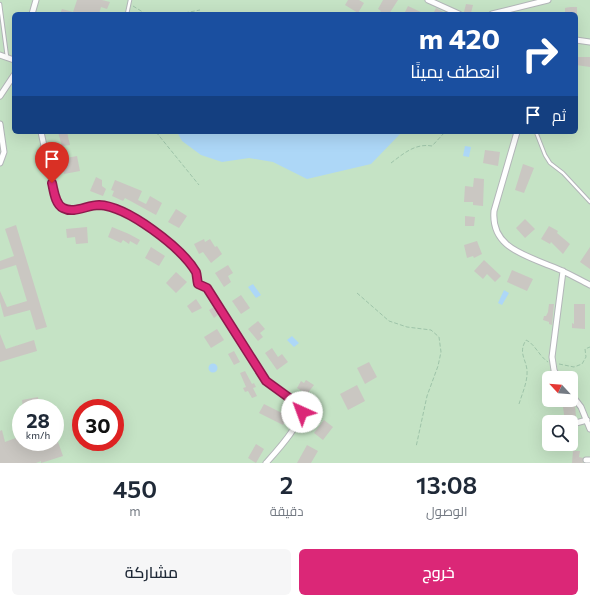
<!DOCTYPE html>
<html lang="ar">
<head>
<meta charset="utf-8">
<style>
	:root { --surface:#fff; --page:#f6f6f7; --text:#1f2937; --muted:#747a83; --accent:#db2777 }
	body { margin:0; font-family:Commissioner,Cairo,sans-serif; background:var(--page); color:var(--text); direction:rtl; height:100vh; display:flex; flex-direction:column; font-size:15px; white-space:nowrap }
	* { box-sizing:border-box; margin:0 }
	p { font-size:13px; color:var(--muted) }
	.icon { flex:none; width:22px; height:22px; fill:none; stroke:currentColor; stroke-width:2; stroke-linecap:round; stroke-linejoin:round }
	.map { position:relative; height:463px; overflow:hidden; direction:ltr }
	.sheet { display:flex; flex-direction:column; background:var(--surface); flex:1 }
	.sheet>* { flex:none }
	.banner { position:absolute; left:12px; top:12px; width:566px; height:122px; border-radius:6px; box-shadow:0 4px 16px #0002; direction:rtl; background:#1a4fa0; color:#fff; overflow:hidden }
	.needle { width:26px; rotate:296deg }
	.fabs { position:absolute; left:542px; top:371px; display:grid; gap:8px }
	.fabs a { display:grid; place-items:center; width:36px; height:36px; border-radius:6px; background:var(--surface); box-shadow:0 4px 16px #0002; font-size:20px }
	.speed { position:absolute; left:12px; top:399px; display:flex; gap:8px; font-size:20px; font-weight:700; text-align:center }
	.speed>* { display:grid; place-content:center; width:52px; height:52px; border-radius:50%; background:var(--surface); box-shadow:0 4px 16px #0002; line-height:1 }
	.speed small { font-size:10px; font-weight:400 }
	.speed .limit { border:6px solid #d22; background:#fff; color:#111 }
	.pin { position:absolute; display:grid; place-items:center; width:34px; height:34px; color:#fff; margin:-41px -17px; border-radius:50% 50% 50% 0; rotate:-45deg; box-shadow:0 0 4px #0007 }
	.pin .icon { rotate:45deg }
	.me { position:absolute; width:44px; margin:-22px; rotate:317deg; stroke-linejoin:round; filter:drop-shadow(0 0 3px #0008) }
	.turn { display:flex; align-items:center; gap:14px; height:84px; padding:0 12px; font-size:18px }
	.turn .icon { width:52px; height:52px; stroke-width:2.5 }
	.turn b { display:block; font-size:28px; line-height:34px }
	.then { display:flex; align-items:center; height:38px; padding:0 12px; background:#0003; gap:8px; font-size:15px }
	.eta { display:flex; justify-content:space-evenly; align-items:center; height:68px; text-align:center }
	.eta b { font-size:24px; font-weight:600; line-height:28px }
	.primary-button { display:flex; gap:8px; margin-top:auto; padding:8px 12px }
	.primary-button a { flex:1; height:46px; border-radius:6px; background:var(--accent); color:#fff; font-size:16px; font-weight:600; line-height:46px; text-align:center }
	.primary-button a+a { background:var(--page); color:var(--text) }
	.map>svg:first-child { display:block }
	.green { fill:#c5e3c5; fill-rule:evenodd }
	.water { fill:#add7f7 }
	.building { fill:#cac7c2 }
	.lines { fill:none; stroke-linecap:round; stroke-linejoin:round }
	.lane-casing { stroke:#b3b6b9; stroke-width:4.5 }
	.street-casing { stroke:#b3b6b9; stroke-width:7 }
	.path { stroke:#9ec4a9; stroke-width:1; stroke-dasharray:4 2; stroke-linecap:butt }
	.lane { stroke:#fff; stroke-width:2.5 }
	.street { stroke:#fff; stroke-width:5 }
	.route-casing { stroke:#8e194d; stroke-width:10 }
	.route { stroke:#db2777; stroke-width:7 }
</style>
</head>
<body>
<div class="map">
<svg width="590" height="463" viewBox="0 0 590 463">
	<rect width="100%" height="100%" fill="#eeece6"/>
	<path class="green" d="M0,0h590v463h-590zM14,14h562v118h-562zM549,378h22v22h-22zM21,408h34v34h-34zM81,408h34v34h-34zM549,422h22v22h-22z"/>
	<path class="water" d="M177,132h225l-31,32 -64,15 -34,-17 -24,-4 -27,4 -21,-7 -19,-14z
		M465,146l6,1 -2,10 -6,-1z
		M253,284l8,11 -5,3 -8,-11z
		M504,290l5,3 -7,12 -4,-2z
		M292,336l7,7 -5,4 -7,-7z
		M208.5 368a4.5 4.5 0 1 1 9 0a4.5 4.5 0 1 1-9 0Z"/>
	<path class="building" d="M77,0h25l8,2 -3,7 -6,-2 -2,7h-39l2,-5 11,3z
		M348,0h11l5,3 -6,10 -13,-8z
		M383,0h15l-9,14h-10l2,-3 -3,-2z
		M466,4l7,1 -2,8 -7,-1z
		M408,6l17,8h-21z
		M570,7h7v7h-12v-6z
		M436,8l11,6h-14z
		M576,57h14v10l-14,-2z
		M58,132h9l3,13 -8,1z
		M485,150l15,2 -2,14 -15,-3z
		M77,156l3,15 -16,3 -3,-15z
		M523,164l11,4 -10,25 -9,-3z
		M96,177l6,3v6l4,3 -3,7 -13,-5z
		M474,178l10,1 -1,27 -10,-1v-3h-9l1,-16 8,1z
		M115,180l27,11 -4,9 8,4 4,-8 12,7 -6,12 -31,-17 -2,3 -11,-5 2,-5 -3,-1z
		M176,209l11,7 -8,12 -11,-6z
		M465,216l10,1 -1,9h-9z
		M525,219l10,10 -10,9 -9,-10z
		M16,225l31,102 -11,3 -6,-20 -26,7 -4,-15v-11l7,16 20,-6 -11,-36 -16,5v-9l14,-5 -9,-27z
		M549,226l9,5 -1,2 13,11 -7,10 -12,-12 -1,2 -9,-5z
		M87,227l1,16 -12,1 -1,-7 -8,1 -1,-9z
		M112,227l17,7 11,6 -3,5 -7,-4 -1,3 -6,-4 -2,3 -13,-6z
		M204,239l1,3 5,-3 5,8 2,-1 5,8 -11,9 -8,-11 -4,2 -5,-10z
		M477,241l5,13 -8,4 -1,-2 -6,2 -3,-13z
		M151,247l14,9 -6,10 -14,-8z
		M590,247v22l-10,-7z
		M484,260l17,16 -6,6 -8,-8 -4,5 -9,-8z
		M228,265l5,8 -5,3 3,6 -7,5 -9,-14z
		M512,270l21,9 -6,12 -20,-9z
		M176,272l11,10 -11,11 -10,-10z
		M241,295l9,13 -9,6 -9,-13z
		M196,299l6,9 -10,5 -5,-7z
		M549,304h5l-2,21 -3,-1v-2l-6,-2 1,-4h2l2,-4z
		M574,304h11v25l-13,-1v-5l2,1z
		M214,307l5,7 -5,4 -5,-8z
		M258,321l7,8 -5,4 3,4 -5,4 -10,-12z
		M217,329l7,11 -13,8 -7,-11z
		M0,334l6,15 28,-9 3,11 -37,11z
		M272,348l6,9 4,-3 6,8 -11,8 -12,-17z
		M234,351l6,11 -6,3 -6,-11z
		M369,362l8,15 -12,7 -8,-16z
		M245,371l7,13 2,-1 2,4 -3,1 4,8 -5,2 -4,-7 -3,1 -2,-4 3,-1 -6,-14z
		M306,380l8,5 -7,9 -10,-6 4,-7 3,2z
		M357,385l8,16 -17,9 -8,-16z
		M38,397l1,9 -16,2 -1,-8z
		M264,404l24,12 -5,9 -24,-12z
		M575,405l1,12 -2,1 -2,6 3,3 1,4 -5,1v-10h-6l-2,-15z
		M324,420l9,7 -10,13 -9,-7z
		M2,430l3,12 16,-6v6h37l5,14 -22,7v-2l-5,2h-36v-32z
		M256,444l8,5 -8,14 -8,-5z
		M307,445l11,6 -7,12h-14z
		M573,451h7l-1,6 4,1v5h-11z"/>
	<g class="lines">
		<defs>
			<path id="lane" d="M0,4l7,53
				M127,14l3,-14
				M536,132l9,23 5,8 13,10 27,29"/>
			<path id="street" d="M428,0l31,14
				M32,14l4,-14
				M492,14l56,-14
				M576,40l14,2
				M0,55l14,5
				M0,96l14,-21
				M0,124l4,28 -4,11
				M41,132l13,60 7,15c14,7 25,-2 38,-1 29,1 82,41 97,66 2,3 1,8 2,11l9,5 59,93 34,26c6,13 -25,46 -34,56
				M517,132l-23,79c-3,35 28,43 54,54 15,5 28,13 42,20
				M558,378l-4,-8 -2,-13 11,-86
				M571,394l10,13 9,22
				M576,423l11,-3
				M586,460h4"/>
		</defs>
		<use href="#lane" class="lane-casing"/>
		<use href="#street" class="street-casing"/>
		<path class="path" d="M133,6l13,8
			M179,14l21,-4
			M156,132l43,53
			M477,132h25
			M391,163c12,-9 24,-20 41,-17l13,-14
			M357,293l32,28 18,6 24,3 8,7 2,15 -3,14 -11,30 -11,51
			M559,364l15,3 8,-3 4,-7 -1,-8 5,-2
			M519,404c3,-10 9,-23 8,-34 -1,-11 -9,-17 -1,-30 9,4 13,16 22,22"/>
		<use href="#lane" class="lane"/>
		<use href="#street" class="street"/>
	</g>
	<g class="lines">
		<defs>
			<path id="route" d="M52,183c2,8 3,21 11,25 11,6 24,-3 36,-3 28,1 82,42 97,67 1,3 1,8 2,12l9,4 59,93 33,24 3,7"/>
		</defs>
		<use href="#route" class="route-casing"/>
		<use href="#route" class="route"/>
	</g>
</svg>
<div class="fabs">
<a><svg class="needle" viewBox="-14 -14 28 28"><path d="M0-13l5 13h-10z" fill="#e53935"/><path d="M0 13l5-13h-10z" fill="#747a83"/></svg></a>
<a><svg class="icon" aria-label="search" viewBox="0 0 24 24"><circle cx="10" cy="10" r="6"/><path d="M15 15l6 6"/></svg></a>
</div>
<div class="speed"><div>28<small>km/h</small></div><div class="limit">30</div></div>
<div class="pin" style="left:52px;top:183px;background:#d93025"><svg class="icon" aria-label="arrive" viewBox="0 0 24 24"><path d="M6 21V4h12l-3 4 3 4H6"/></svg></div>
<svg class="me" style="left:302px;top:412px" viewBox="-20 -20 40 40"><circle r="19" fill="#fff"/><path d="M0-13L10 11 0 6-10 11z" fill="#db2777"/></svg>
<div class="banner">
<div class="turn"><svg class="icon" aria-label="right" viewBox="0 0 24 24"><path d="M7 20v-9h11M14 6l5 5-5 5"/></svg><div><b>420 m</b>انعطف يمينًا</div></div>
<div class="then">ثم<svg class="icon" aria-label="arrive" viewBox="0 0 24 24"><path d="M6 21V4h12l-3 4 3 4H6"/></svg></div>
</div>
</div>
<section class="sheet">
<div class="eta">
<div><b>13:08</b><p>الوصول</p></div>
<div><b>2</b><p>دقيقة</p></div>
<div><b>450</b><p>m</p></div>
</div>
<div class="primary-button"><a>خروج</a><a>مشاركة</a></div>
</section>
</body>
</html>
